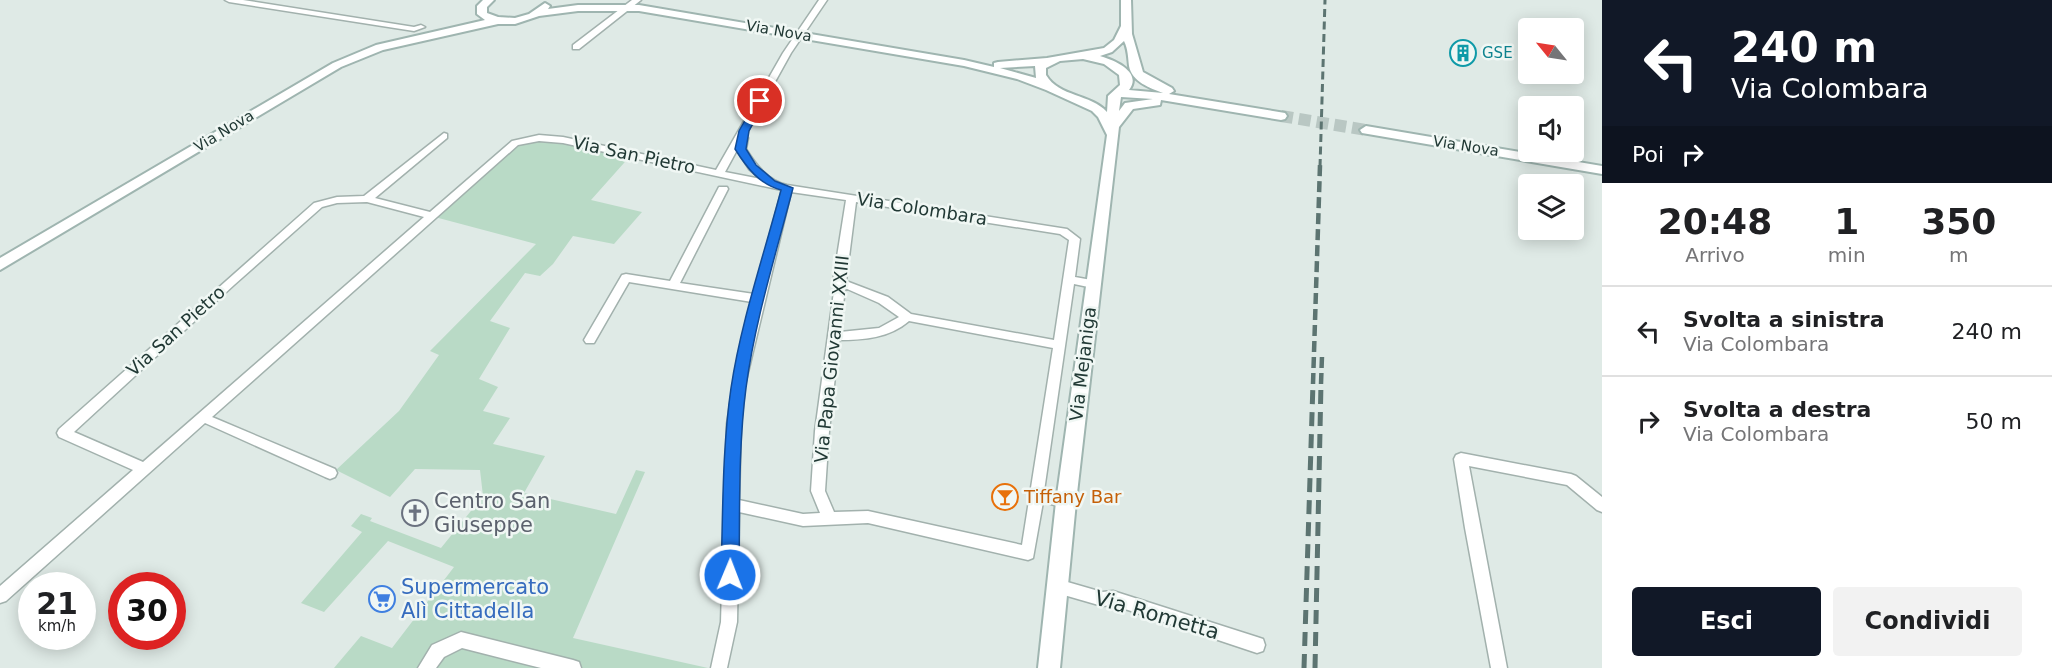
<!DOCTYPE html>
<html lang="it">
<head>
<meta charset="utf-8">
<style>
	:root { --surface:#fff; --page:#f2f2f2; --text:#202124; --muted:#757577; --line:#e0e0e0; --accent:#111827 }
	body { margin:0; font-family:"DejaVu Sans",sans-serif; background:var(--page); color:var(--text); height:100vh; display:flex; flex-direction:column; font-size:22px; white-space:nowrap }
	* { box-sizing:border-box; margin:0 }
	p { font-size:20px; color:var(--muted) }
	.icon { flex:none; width:33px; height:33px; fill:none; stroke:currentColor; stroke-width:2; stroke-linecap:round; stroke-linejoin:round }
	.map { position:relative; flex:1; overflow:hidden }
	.sheet { display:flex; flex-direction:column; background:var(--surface); width:450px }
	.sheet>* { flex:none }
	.banner { background:#111827; color:#fff; overflow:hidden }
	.needle { width:39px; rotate:300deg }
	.fabs { position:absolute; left:1518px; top:18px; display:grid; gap:12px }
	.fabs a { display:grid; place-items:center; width:66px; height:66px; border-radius:6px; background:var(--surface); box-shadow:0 3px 15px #0003; font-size:30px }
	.speed { position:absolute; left:18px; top:572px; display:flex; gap:12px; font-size:30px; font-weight:700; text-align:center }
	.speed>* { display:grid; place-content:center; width:78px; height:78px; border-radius:50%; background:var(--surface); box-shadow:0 3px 15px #0003; line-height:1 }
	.speed small { font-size:15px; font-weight:400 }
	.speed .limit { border:9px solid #d22; background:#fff; color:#111 }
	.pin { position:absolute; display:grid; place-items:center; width:51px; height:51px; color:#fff; margin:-26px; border:3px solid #fff; border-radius:50%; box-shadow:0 2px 6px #0007 }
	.me { position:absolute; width:66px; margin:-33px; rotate:1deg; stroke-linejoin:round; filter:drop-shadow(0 0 4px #0008) }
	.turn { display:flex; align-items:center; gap:21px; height:126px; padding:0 30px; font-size:27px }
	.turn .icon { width:78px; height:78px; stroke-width:2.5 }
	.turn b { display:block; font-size:42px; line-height:51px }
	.then { display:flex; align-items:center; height:57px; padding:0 30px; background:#0003; gap:12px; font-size:22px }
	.eta { display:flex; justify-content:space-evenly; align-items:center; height:102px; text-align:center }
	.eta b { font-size:36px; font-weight:700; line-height:42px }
	.button { display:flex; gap:12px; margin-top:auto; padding:12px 30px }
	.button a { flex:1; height:69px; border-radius:6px; background:var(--accent); color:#fff; font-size:24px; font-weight:700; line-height:69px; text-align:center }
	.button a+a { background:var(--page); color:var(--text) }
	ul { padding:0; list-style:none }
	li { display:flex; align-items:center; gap:18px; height:90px; padding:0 30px; border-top:2px solid var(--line) }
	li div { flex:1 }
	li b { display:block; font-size:22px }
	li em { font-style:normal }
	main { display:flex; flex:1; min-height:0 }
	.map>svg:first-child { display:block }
	.green { fill:#b9dac6 }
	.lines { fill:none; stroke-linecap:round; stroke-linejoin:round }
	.secondary-tunnel { stroke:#b9c7c3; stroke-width:12; stroke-dasharray:12 6; stroke-linecap:butt }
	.street-casing { stroke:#a2b1ad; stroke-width:3 }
	.secondary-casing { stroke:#9fb5b0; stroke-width:4 }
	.street { fill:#fff; fill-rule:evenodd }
	.secondary { fill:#fff; fill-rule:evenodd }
	.rail-far2 { stroke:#5c7471; stroke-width:3; stroke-dasharray:8 4.5; stroke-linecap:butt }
	.rail-far1 { stroke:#5c7471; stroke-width:4.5; stroke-dasharray:11 5; stroke-linecap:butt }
	.rail { stroke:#5c7471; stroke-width:5; stroke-dasharray:14 8; stroke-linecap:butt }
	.route { fill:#1a73e8; stroke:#114b97; stroke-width:1.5 }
	.labels { text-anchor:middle; stroke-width:5; stroke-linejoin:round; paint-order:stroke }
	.far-street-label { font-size:15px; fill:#213935; stroke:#f0f7f4 }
	.far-culture-label { font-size:15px; fill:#0d838f; stroke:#f0f7f4; text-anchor:start }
	.street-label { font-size:18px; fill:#213935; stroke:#f0f7f4 }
	.food-label { font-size:18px; fill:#c56008; stroke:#f0f7f4; text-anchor:start }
	.near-worship-label { font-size:21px; fill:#5b616d; stroke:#f0f7f4; text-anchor:start }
	.near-shop-label { font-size:21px; fill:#366cbe; stroke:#f0f7f4; text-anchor:start }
	.near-street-label { font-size:21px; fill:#213935; stroke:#f0f7f4 }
</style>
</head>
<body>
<main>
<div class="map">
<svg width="1602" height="668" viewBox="0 0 1602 668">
	<rect width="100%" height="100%" fill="#dfeae6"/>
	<path class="green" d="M531,138l101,16 -41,46 51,12 -28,32 -41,-8 -20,28 -13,12 -15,-3 -35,48 20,7 -31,51 19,8 -15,24 27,7 -17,26 52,12 -21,37 92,21 20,-44 9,2 -72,166 135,30h-374l27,-32 31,12 62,-81 -66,-26 -64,71 -23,-9 61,-71 -11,-6 10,-12 11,4 -2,3 71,27 42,-52 -3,-26 -65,-1 -25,28 -54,-27 63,-59 40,-56 -9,-4 106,-107 -105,-28 84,-73z"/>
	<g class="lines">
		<path class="secondary-tunnel" d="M1281,116l85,14"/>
		<defs>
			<path id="street" d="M225,0h18l171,27 7,-2 4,2 -11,4 -185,-29z
				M632,0h9l-62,49h-6v-4z
				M819,0h8l-36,53 -46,83 3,2 -2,11c10,16 22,32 41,36l280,44 13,10 -5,38 22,4 2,3 -6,4 -19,-4 -30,207 27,7 2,4 -2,4 -5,2 -23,-6 -10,56 -5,2 -160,-37 -65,3 -64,-14 -2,110 -10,46h-16l10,-46 6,-198 6,-39 19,-83 -123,-20 -35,61h-8l-2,-3 38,-65 4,-1 44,7 49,-94h8l1,2 -48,94 74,11 28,-104 -219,-47 -24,-2 -21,4 -306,272 123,52 2,4 -2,4 -5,2 -5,-2 -120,-54 -199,178 -6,2v-17l133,-116 -74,-33 -2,-4 2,-4 255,-226 23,-6 27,-1 80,-63 3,1v4l-72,60 55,14 82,-71 27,-6 24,2 153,33 67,-117zM737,150l12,19 12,10 -36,-7zM791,192l55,8 -13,82 2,2 -20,147 -4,60 9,22 -17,1 -64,-14 2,-76 4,-39zM367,202l57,15 -281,245 -69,-30 160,-147 88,-78 15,-4zM856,202l204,32 9,6 -15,100 -143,-26 -23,-17 -42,-16zM845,288l34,15 20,14 -20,11 -39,4zM909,321l144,27 -31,197 -154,-34 -34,1 -9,-21 4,-60 10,-91c25,0 50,-2 70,-19z
				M1461,453l110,21 5,2 26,21v15l-5,-2 -30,-25 -98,-19 38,202h-16l-26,-140 -11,-69 2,-4z
				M1057,579l45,13 11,-1 144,46 6,2 2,6 -2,6 -6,2 -144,-48 -11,1 -45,-13 -5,-2 -3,-5 3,-5z
				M461,632l112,28 6,2 2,6h-40l-79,-20 -18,9 -8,11h-18l14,-23z"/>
			<path id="secondary" d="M483,0h11l-7,7v6l11,4 17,1 14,-4 16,-11 5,3 -2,3 30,-4h61l325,55 30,7v-4l4,-1 49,-4 57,-10 10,-8 7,-14v-26h10l1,34 11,38 29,16 2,3 -5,3 116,19 2,3 -2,3 -4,1 -120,-20 -1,5 -27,4 -14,18 -43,375 -16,166h-22l18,-166 51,-367 -9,-18 -6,-6 -46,-21 -29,-11 -53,-13 -325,-55h-61l-39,5 -24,8h-17l-115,26 -42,17 -341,203v-12l333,-195 43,-18 109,-25 -8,-6v-8zM1124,41c4,8 4,16 5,25 3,16 21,22 34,27l-34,-3c14,-18 -15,-30 -29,-34l12,-4zM1083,59l21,5 15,11 1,10 -12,11 -1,16c-16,-18 -48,-15 -61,-37v-7l14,-7zM1035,66l1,12 -36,-10zM1121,97l32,2 -28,4 -6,8z
				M1366,126l236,40v8l-240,-41 -2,-3z"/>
		</defs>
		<use href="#street" class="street-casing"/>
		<use href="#secondary" class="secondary-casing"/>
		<use href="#street" class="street"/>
		<use href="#secondary" class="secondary"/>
		<path class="rail-far2" d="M1320,167l5,-167"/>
		<path class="rail-far1" d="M1313,384l7,-219
			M1321,384l1,-28"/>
		<path class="rail" d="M1304,668l9,-285
			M1315,668l6,-285"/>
	</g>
	<path class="route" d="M757,99l8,2 -16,30 -3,18 10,16 19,16 18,7c-17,66 -38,132 -47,200 -8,61 -6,125 -7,187l-3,5 -6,3 -6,-3 -3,-5c2,-62 1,-125 10,-187 10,-67 33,-133 50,-198 -22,-6 -34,-22 -46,-41l4,-18z"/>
	<defs>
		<symbol id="building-ring" viewBox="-11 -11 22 22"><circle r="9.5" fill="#f0f7f4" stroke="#0f9aa8" stroke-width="1.5"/><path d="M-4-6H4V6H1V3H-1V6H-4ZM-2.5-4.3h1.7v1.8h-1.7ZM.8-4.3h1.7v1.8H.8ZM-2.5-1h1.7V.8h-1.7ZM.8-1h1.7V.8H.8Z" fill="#0f9aa8"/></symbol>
		<symbol id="bar-ring" viewBox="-11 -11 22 22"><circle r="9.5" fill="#f0f7f4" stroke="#e8710a" stroke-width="1.5"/><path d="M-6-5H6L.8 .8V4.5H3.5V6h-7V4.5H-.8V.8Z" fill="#e8710a"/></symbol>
		<symbol id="church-ring" viewBox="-11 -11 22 22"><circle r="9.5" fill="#f0f7f4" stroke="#6b7280" stroke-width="1.5"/><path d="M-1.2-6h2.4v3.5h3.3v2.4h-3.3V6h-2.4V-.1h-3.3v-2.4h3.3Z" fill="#6b7280"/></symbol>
		<symbol id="supermarket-ring" viewBox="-11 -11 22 22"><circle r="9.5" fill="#f0f7f4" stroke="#3f7fe0" stroke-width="1.5"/><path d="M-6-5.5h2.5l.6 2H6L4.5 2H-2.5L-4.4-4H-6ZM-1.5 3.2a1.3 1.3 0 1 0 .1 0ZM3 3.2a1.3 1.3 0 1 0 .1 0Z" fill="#3f7fe0"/></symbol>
	</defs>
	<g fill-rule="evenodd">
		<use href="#building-ring" x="1448" y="38" width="30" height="30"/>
		<use href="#bar-ring" x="990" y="482" width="30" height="30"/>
		<use href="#church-ring" x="400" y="498" width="30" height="30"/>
		<use href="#supermarket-ring" x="367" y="584" width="30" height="30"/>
	</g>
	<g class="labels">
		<g class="far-street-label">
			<text transform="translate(779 31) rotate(10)" y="5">Via Nova</text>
			<text transform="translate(224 131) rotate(-31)" y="5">Via Nova</text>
			<text transform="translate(1466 146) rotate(9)" y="5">Via Nova</text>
		</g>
		<g class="far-culture-label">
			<text x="1482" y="58">GSE</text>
		</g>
		<g class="street-label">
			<text transform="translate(634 155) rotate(12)" y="6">Via San Pietro</text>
			<text transform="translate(922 209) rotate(9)" y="6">Via Colombara</text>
			<text transform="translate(176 331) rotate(-42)" y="6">Via San Pietro</text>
			<text transform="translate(832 359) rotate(-84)" y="6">Via Papa Giovanni XXIII</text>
			<text transform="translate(1083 364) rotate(-83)" y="6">Via Mejaniga</text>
		</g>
		<g class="food-label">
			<text x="1024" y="503">Tiffany Bar</text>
		</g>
		<g class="near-worship-label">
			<text x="434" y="508">Centro San<tspan x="434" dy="24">Giuseppe</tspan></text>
		</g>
		<g class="near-shop-label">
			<text x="401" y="594">Supermercato<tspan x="401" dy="24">Alì Cittadella</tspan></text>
		</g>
		<g class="near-street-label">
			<text transform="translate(1157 615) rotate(16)" y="7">Via Rometta</text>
		</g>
	</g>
</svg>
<div class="fabs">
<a><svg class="needle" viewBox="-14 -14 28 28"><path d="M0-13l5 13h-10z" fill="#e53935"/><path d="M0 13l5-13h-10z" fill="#757577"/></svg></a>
<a><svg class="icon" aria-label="sound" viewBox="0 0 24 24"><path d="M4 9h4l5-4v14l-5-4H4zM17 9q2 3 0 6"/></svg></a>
<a><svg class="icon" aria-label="layers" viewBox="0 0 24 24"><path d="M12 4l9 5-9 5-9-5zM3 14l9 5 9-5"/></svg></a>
</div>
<div class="speed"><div>21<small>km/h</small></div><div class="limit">30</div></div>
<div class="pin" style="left:760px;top:101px;background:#d93025"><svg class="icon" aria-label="arrive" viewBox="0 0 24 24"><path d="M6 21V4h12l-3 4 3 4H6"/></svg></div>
<svg class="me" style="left:730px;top:575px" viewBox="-20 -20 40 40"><circle r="17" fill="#1a73e8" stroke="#fff" stroke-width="3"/><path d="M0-11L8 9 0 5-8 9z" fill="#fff"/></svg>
</div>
<section class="sheet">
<div class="banner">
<div class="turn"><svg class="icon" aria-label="left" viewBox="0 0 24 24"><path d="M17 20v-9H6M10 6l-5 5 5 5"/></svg><div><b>240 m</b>Via Colombara</div></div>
<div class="then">Poi<svg class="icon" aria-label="right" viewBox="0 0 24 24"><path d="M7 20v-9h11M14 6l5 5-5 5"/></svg></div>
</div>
<div class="eta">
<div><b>20:48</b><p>Arrivo</p></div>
<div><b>1</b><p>min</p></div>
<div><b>350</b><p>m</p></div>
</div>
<ul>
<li><svg class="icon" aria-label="left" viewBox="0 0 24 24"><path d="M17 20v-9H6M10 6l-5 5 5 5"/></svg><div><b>Svolta a sinistra</b><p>Via Colombara</p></div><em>240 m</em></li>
<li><svg class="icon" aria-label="right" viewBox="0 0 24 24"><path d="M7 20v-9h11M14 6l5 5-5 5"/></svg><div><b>Svolta a destra</b><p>Via Colombara</p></div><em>50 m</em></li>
</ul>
<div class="button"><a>Esci</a><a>Condividi</a></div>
</section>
</main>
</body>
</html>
